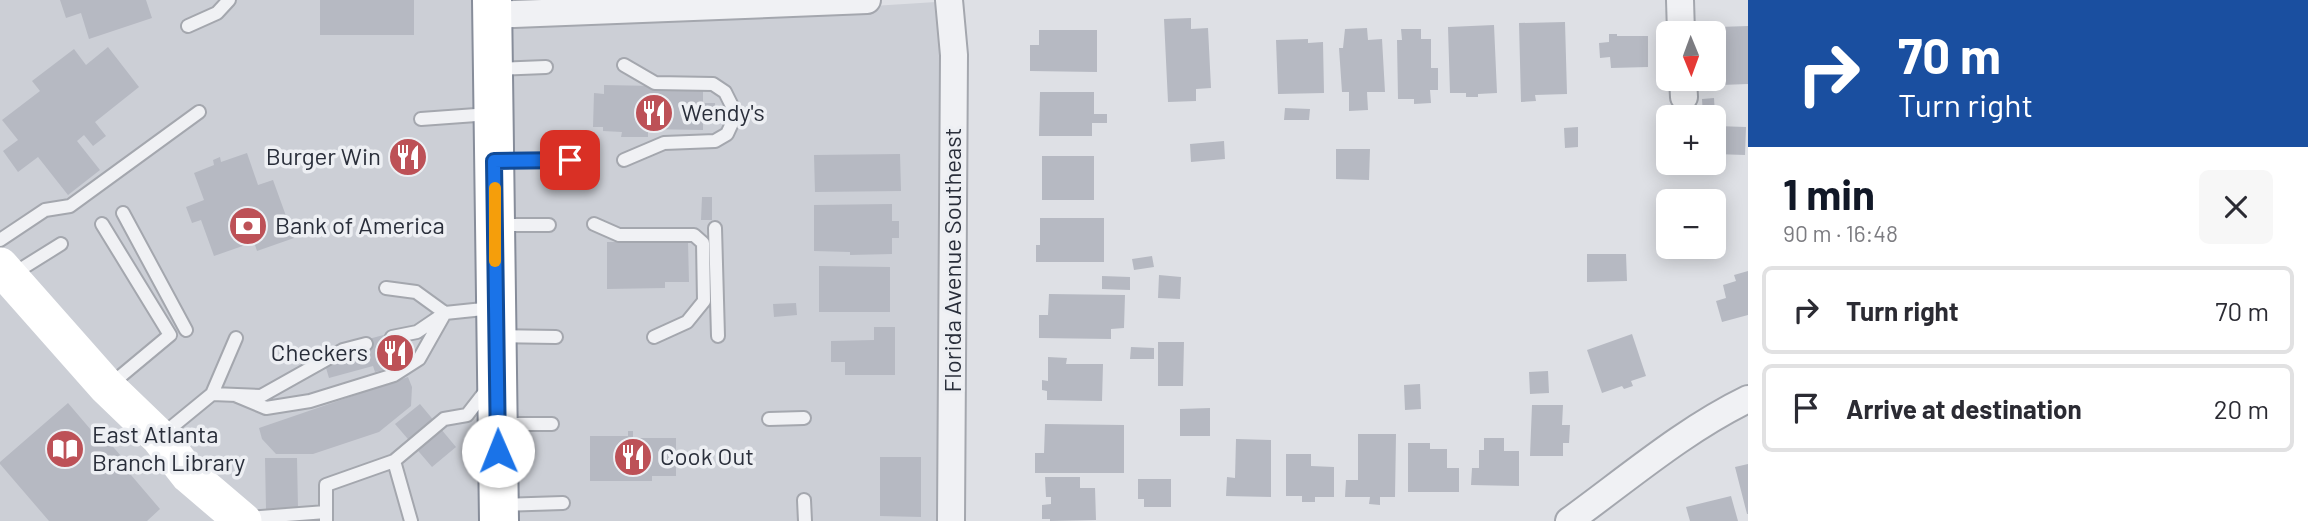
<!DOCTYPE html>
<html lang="en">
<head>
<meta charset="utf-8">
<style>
	:root { --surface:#fff; --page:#f7f7f7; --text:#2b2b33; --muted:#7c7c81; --line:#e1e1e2; --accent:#111827 }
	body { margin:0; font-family:Barlow,sans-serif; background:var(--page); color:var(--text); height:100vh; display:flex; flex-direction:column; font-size:26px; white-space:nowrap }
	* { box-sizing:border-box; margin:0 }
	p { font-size:23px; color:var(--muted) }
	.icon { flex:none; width:38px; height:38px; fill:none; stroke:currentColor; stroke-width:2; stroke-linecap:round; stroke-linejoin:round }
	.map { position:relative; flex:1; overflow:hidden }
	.sheet { display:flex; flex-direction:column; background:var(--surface); width:560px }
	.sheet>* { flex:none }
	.banner { background:#1a4fa0; color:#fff; overflow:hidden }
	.needle { width:46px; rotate:179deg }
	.fabs { position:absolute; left:1656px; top:21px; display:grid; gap:14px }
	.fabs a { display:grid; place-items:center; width:70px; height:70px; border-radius:10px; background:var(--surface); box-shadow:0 4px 18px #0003; font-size:35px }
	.pin { position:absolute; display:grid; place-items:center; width:60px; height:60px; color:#fff; margin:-30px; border-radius:14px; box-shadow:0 4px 10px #0006 }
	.me { position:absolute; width:77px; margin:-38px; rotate:359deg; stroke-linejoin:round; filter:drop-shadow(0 0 5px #0008) }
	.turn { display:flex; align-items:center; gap:24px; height:147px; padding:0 35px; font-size:32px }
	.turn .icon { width:91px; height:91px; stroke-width:2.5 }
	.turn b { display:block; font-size:49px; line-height:60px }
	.round { display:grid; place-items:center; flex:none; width:74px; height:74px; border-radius:10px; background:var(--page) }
	.overview { display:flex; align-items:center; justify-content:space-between; height:119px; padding:0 35px }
	h1 { font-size:42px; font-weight:700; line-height:52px; color:var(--accent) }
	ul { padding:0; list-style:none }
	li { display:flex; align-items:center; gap:21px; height:88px; margin:0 14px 10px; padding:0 21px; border:4px solid var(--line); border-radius:10px }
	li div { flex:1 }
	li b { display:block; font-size:26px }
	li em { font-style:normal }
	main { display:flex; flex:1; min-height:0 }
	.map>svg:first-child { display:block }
	.built { fill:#cccfd6 }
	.building { fill:#b6b9c2 }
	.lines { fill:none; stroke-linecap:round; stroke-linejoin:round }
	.lane-casing { stroke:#a4a7ae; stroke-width:16 }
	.street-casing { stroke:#a4a7ae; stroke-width:30 }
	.highway-casing { stroke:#878d9a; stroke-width:42 }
	.lane { stroke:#f0f1f4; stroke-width:12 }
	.street { stroke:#f0f1f4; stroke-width:26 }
	.secondary { stroke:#fff; stroke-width:37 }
	.highway { stroke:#fff; stroke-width:38 }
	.route-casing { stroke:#114b97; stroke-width:18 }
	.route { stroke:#1a73e8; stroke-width:12 }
	.slow { stroke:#f59e0b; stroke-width:12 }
	.labels { text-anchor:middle; stroke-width:7; stroke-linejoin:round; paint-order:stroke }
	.poi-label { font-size:24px; fill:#292e3a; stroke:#edeff3; text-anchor:start }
	.street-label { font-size:24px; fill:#292e3a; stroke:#edeff3 }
</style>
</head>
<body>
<main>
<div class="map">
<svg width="1748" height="521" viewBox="0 0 1748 521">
	<rect width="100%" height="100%" fill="#dee0e5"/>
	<path class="built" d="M0,0h731l1,15 220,-14 1,520h-953z"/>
	<path class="building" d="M60,0h86l6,18 -63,21 -8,-26 -15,5z
		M320,0h94v35h-94z
		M1191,18v11l17,-1 3,60 -15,1v12l-28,1 -4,-83z
		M1565,22l2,72 -32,1 1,6 -15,1 -2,-79z
		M1494,25l3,68 -19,1v3h-12v-4h-16l-2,-66z
		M1748,26v58l-27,1v-12h-8v-20h8l-2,-26z
		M1367,28l1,12 14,-1 3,53h-18l1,18 -19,1v-19h-7l-3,-44h4l2,-19z
		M1401,29h20v10h10v29h7v22h-8l1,13 -17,1v-5h-16l-1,-59h5z
		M1039,30h58v42l-67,-1v-26h9z
		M1609,34h8v2h31v31l-37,1 -1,-11 -10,1 -1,-15 10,-1z
		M1308,39v4l15,-1 1,51 -46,1 -2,-54z
		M108,47l31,40 -44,35 11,14 -13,10 -9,-11 -7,6 23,29 -32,25 -30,-38 -20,15 -15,-21 15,-11 -16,-20 38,-29 -8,-10 42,-32 12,16z
		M604,85l99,2v16h12v19h-12v8l-55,-1v8h-27l1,-5 -19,-1v-4h-10l1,-34 10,1z
		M1040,92h54v22h13v9h-15v13h-53z
		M1714,98l1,17 -12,1 -1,-17z
		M1285,108l25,1 -1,11h-25z
		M1716,126l30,1 -1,28 -30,-1z
		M1578,127v20l-13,1 -1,-20z
		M1224,141l1,18 -34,3 -1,-18z
		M1336,149h34l-1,31 -33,-1z
		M247,153l11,32 15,-5 21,58 -37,13 -3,-9 -40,14 -13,-36 -9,3 -6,-16 18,-7 -10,-27 20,-8 -1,-5 7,-3 1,5z
		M900,154l1,37 -86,1 -1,-37z
		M1042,156h52v44h-52z
		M702,197h10v23h-11z
		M892,204v17h7v17h-7v16l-42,1v-3l-36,-1v-46z
		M1040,218h64v44h-68v-17h4z
		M626,235h14v8l48,-1 1,40h-24v6l-58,1v-47h19z
		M1587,254h39l1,27 -40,1z
		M1152,256l2,11 -20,3 -2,-11z
		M819,266l71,1v45h-71z
		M1748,271v44l-26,7 -6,-21 10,-3 -3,-13 13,-4 -2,-6z
		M1159,275l22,2 -1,22 -22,-1z
		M1102,276l28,1v13l-28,-1z
		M1049,294l76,1 -1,33 -13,1v10l-72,-1v-23h9z
		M796,303l1,12 -23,2 -1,-13z
		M874,327h21v48h-50v-13h-14v-21l43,-1z
		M391,333l8,33 -24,6 -2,-6 -44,12 -5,-17 41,-21z
		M1632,334l14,42 -15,5 2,5 -9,3 -2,-3 -20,7 -15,-43z
		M1158,342h26l-1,44h-25z
		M1131,347l23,1v11h-24z
		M1048,357l19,1 -1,6h37l-1,37 -55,-1v-9l-5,-1v-10l6,1z
		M1548,371l1,22 -19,1 -1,-22z
		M408,377l4,10 -1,19 -32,26 -66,22h-37l-14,-15 -3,-11z
		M1420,384l1,25 -16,1 -1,-25z
		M68,403l29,34 4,-4 34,39 -4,3 29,34 -13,12h-98l-49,-57v-2z
		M420,404l36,43 -24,20 -37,-43z
		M1532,405h31l-1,20h8l-1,18h-6v13h-33z
		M1210,408v28h-30v-27z
		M1045,424l79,1v48h-89v-20h9z
		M628,431h5v7h43v38h-24v5h-62v-45h38z
		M1358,434h38l-1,63h-15v8l-11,-1 1,-7h-25l1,-17h12z
		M1484,438h20v13h15v35l-48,-1 1,-17h7v-18h5z
		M1236,439l35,1v57l-45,-1 1,-19 8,1z
		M1408,443h22v6h17v19h12v24h-51z
		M1286,454h25v12l23,1v30h-19v5h-13v-6h-16z
		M880,457h41v60l-41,-1z
		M265,458h32l1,50 -32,1z
		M1748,464v50h-1l-12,-47z
		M1045,477h35v11h15l1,32 -46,1v-2h-8v-14l9,-1v-7h-5z
		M1138,479h33v28h-27v-8h-6z
		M1731,496l7,25h-48l-4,-14z"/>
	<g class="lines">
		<defs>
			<path id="lane" d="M188,26l29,-13 12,-13
				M497,69l49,-2
				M421,119l69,-5
				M624,160l40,-17 51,-2 12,-7 6,-13 -1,-15 -7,-14 -12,-8 -58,-1 -31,-18
				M498,161l72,-1
				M123,213l63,117
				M102,224l68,111 -60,50
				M594,224l25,11h75l9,8 1,58 -17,21 -33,15
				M501,225h48
				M715,228l3,108
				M0,240l45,-30 25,-4 129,-94
				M13,274l48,-30
				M386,288l30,4 29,21
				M501,336l55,1
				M392,337l25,-5 28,-19 48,-5
				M212,394l49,2 82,-46 23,-6
				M235,395l31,13 44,-7 84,-26 25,-16 26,-46
				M769,419l35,-1
				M500,424h52
				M162,435l50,-41 24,-56
				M394,461l17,60
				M804,500l1,21
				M503,505l60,-2
				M246,518l80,-6
				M326,521v-36l68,-24 50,-42 23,-4 21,-27"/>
			<path id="street" d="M949,0l5,55 -3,466
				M1680,0l1,33
				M492,15l375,-15
				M1683,79l1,18
				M1569,521c58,-42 115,-91 179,-122"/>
			<path id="highway" d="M492,0l7,521"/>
		</defs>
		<use href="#lane" class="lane-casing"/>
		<use href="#street" class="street-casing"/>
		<use href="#highway" class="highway-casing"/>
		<use href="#lane" class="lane"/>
		<use href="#street" class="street"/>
		<path class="secondary" d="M0,266l107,121 53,51 29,37 54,46"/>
		<use href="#highway" class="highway"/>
	</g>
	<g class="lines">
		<defs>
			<path id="route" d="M498,451l-4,-290 76,-1"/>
		</defs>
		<use href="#route" class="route-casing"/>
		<use href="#route" class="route"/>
		<path class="slow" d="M495,188v73"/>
	</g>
	<defs>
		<symbol id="restaurant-disc" viewBox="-11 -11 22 22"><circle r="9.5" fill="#bd5157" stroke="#edeff3"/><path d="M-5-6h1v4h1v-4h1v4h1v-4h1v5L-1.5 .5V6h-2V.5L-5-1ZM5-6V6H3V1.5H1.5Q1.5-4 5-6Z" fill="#fff"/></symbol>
		<symbol id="bank-disc" viewBox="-11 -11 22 22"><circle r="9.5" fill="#bd5157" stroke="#edeff3"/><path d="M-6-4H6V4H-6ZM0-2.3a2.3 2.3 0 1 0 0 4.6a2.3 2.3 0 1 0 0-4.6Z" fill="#fff"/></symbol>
		<symbol id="library-disc" viewBox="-11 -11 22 22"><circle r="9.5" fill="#bd5157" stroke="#edeff3"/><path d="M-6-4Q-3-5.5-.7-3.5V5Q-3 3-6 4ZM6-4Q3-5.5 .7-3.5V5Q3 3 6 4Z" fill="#fff"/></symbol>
	</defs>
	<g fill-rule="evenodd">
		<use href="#restaurant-disc" x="632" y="91" width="44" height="44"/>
		<use href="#restaurant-disc" x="386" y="135" width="44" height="44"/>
		<use href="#bank-disc" x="226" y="204" width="44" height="44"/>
		<use href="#restaurant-disc" x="373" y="331" width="44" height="44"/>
		<use href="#library-disc" x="43" y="427" width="44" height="44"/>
		<use href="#restaurant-disc" x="611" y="435" width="44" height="44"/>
	</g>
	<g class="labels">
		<g class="poi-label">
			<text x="681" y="121">Wendy's</text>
			<text x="381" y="165" text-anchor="end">Burger Win</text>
			<text x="275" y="234">Bank of America</text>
			<text x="368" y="361" text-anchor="end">Checkers</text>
			<text x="92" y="443">East Atlanta<tspan x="92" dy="28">Branch Library</tspan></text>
			<text x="660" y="465">Cook Out</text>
		</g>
		<g class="street-label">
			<text transform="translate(953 260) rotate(-90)" y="8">Florida Avenue Southeast</text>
		</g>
	</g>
</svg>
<div class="fabs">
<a><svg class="needle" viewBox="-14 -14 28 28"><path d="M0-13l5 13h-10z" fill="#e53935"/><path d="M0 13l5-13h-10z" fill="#7c7c81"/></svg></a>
<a>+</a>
<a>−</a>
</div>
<div class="pin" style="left:570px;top:160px;background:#d93025"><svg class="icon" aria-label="arrive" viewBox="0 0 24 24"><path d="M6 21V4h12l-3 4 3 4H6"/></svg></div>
<svg class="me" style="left:498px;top:451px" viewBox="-20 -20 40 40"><circle r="19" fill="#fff"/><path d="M0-13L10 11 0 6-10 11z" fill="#1a73e8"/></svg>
</div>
<section class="sheet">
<div class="banner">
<div class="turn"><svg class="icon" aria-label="right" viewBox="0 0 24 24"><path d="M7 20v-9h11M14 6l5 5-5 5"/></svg><div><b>70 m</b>Turn right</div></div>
</div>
<div class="overview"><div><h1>1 min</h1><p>90 m · 16:48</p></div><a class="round"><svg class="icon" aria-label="close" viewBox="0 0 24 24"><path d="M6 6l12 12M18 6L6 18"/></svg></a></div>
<ul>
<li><svg class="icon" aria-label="right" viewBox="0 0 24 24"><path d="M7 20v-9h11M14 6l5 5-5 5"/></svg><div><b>Turn right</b></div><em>70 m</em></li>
<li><svg class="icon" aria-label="arrive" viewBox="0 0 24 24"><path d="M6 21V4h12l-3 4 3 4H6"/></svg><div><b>Arrive at destination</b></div><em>20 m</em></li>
</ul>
</section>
</main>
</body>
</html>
